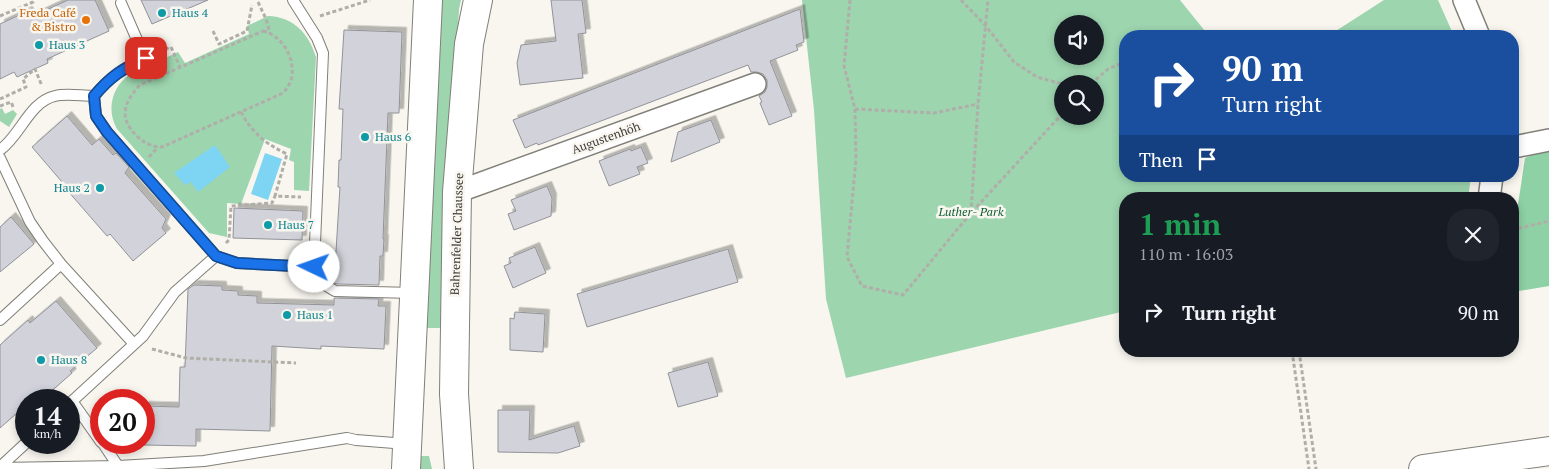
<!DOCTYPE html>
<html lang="en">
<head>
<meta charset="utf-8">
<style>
	:root { --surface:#171b24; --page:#20242c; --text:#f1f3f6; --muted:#9ea1a6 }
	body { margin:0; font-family:"PT Serif",serif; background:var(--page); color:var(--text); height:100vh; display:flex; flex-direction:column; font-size:19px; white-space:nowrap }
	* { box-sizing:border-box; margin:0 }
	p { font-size:16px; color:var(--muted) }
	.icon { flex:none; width:28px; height:28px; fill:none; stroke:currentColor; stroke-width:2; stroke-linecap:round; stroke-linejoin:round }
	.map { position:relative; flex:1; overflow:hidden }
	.panel { position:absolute; left:1119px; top:192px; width:400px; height:165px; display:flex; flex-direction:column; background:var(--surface); border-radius:20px; box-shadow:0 2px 8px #0003 }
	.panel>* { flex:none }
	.hud { position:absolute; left:1119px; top:30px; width:400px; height:152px; border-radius:20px; box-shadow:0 2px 8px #0003; background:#1a4fa0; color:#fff; overflow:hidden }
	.tools { position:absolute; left:1054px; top:15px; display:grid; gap:10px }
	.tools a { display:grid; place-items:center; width:50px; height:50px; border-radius:50%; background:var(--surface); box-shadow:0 2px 8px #0003; font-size:25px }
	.speed { position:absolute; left:15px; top:389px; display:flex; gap:10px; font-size:25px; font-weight:700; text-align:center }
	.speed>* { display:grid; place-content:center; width:65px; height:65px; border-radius:50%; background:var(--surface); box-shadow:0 2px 8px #0003; line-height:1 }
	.speed small { font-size:12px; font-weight:400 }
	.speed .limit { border:8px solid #d22; background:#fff; color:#111 }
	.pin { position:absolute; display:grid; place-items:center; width:42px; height:42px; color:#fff; margin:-21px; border-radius:10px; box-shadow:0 2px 8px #0006 }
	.me { position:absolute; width:55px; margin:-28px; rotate:273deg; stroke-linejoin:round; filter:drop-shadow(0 0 4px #0008) }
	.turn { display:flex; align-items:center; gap:18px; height:105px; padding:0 20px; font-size:22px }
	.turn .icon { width:65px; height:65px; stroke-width:2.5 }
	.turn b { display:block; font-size:35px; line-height:42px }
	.then { display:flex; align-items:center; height:48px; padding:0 20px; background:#0003; gap:10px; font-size:19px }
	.round { display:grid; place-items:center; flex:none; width:52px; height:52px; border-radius:20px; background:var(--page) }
	.head { display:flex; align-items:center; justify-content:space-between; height:85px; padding:0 20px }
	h1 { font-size:30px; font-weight:700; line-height:38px; color:#1e9e55 }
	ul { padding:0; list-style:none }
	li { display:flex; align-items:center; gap:15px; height:70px; padding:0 20px }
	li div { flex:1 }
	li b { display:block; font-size:19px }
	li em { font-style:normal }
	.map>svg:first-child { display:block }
	.green { fill:#9dd5af; fill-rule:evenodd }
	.forest { fill:#8ed1a4 }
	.water { fill:#7dd4f3 }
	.building { fill:#d2d3da; stroke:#929299; filter:url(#shadow) }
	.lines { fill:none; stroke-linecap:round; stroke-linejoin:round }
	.lane-casing { stroke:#807f78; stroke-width:12 }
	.street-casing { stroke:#807f78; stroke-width:24 }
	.secondary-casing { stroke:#807f78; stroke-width:30 }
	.highway-casing { stroke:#807f78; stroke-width:30 }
	.path { stroke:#b0aea9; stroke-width:3; stroke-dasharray:4 2.5; stroke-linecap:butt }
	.lane { stroke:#fff; stroke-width:10 }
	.street { stroke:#fff; stroke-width:21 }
	.secondary { stroke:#fff; stroke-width:28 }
	.highway { stroke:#fff; stroke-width:28 }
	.route-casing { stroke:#114b97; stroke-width:12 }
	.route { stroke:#1a73e8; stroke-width:9 }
	.culture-dot { fill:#0f9aa8; stroke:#f8f6ef; stroke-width:2 }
	.food-dot { fill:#e8710a; stroke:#f8f6ef; stroke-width:2 }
	.labels { text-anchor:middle; stroke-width:5; stroke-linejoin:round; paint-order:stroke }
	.food-label { font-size:12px; fill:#c56008; stroke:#f8f6ef; text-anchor:end }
	.culture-label { font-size:12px; fill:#0d838f; stroke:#f8f6ef; text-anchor:start }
	.street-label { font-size:12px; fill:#3b3a37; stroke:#f8f6ef }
	.park-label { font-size:12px; font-style:italic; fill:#0f5e34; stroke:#f8f6ef }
</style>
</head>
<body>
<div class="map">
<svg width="1549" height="469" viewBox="0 0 1549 469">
	<defs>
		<filter id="shadow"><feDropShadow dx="4.5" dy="-4.5" stdDeviation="0" flood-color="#0004"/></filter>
	</defs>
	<rect width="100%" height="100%" fill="#f8f6ef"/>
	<path class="green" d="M438,0h23l-2,9 -16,319h-19z
		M802,0h378l29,36h-84v140h346l-3,23h-343v112l-279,67 -20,-79 -12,-189zM1062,24h33v32h-33zM1062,84h33v32h-33z
		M1384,0h54l16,36h-126z
		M268,16c26,1 41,18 48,41l-7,134 -15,-1v-28l-5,-2 2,-11 -26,-10 -24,65 -14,-1v34l-18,-4 -92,-104c-11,-19 -5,-42 12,-54l49,-23 7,11 64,-29 -2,-8z
		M2,108l3,6 8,-4 4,4 -8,13 -9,-6v-12z
		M419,456h10l3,13h-13z"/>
	<path class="forest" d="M1549,148v138l-36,6v-54l12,-80z"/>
	<path class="water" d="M215,145l15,22 -32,25 -7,-10 -6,3 -11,-12z
		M265,153l17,6 -14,41 -17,-6z"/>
	<path class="building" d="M68,0h27l14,31 -62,28 1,4 -31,14 -3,-5 -14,7v-55l28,-13 3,6z
		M141,0h67l-56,24z
		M551,0h31l4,33 -8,1 5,44 -63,7 -3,-22 4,-18 35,-4z
		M800,9l4,33 -8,3 2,5 -28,11 22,55 -23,9 -9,-22 2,-1 -3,-6 6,-4 2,-5v-7l-4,-6 -6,-2h-6l-3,-7 -210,80 -1,-2 -12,5 -12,-28z
		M344,30l58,2 -3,81h-11l-5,126h1l-1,17h-3l-1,29 -42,-1 -3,-1 6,-96h-2l1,-27h2l2,-51h-4z
		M67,116l25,29 7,-6 14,16 3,-2 13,14 -4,6 41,46 -4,9 4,5 -33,28 -23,-27 -3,2 -40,-46 1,-1 -36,-42z
		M711,120l9,22 -49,20 7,-30z
		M641,147l7,16 -11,4 3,7 -31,12 -10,-25 31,-12 1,2z
		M547,186l5,12 -1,18 -37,14 -6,-16 8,-3 -5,-11z
		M234,208l69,3 -1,29 -69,-2z
		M11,217l23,27 -34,28v-45z
		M535,247l11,26 -33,15 -9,-22 7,-3 -2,-5z
		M728,249l10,33 -151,45 -10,-33z
		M194,285l28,1v4l16,1v4l19,1v7l77,2v-7l45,1 -1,7h8l-2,43 -63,-3v3l-49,-3 -2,85 -74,-2v17l-52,-1v-39l35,1 1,-40h5l3,-78z
		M56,301l41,47 -27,23 2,2 -25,22 -2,-2 -8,7h-11v5l-26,23v-83l28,-25 2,3z
		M515,312l30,2 -2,38 -33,-2v-32l4,1z
		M708,362l10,34 -40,11 -10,-34z
		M498,410h32l-1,30 45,-14 6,20 -22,7 -60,-1z"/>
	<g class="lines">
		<defs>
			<path id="lane" d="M94,96c16,-19 29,-28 51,-38l-24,-55
				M0,150c21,-15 29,-48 55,-54 12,-3 26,0 39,0l2,20 11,16 109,124 -41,36 -32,44 -74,68
				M0,158l30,64 13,19 18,23 -61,56
				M216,256l21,7 77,4 9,-214 -6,-15 -24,-38
				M61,264l73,80
				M314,267l11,18 10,6 78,2
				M72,401l29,41
				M118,466l86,-5 143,-23 9,2 51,4
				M0,467l27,-25
				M0,468l118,-2 -16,-24"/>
			<path id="street" d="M1464,0l15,36
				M1512,146h7l30,-6
				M457,192l298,-108
				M1489,199l3,-23"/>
			<path id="secondary" d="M406,469l22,-469
				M459,469l-5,-75 3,-202 12,-148 9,-44"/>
			<path id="highway" d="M1423,469l126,-18"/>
		</defs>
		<use href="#lane" class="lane-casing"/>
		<use href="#street" class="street-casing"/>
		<use href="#secondary" class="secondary-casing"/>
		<use href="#highway" class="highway-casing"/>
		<path class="path" d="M850,0l-6,66 11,43 1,50 -9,98 15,29 41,9 68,-82 91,-99
			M961,0l25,26 28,36 23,15 25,7
			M258,2l8,17 4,14
			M0,16l33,-14 1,-2
			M320,16l50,-16
			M213,31l6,13 28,-13 5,-26
			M263,31c26,6 41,46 18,63l-119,53c-10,0 -18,-4 -25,-11 -19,-18 -13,-34 3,-51z
			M159,52l12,-5 9,20
			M1091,84l17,-15 17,-7
			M0,99l26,-12 -3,-8 12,-10 7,17
			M0,106l11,-4 3,7
			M855,109l79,4 44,-9
			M241,112c11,21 25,32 46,42l-12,42 26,1
			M149,157l9,-10
			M971,213l7,-109 10,-104
			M1512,230l37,-9
			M226,243l3,-3 2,-34 41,-3 3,-7
			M152,349l34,9 110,5
			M1292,351l17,118
			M1299,351l17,118"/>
		<use href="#lane" class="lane"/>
		<use href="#street" class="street"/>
		<use href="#secondary" class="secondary"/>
		<use href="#highway" class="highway"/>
	</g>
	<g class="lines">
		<defs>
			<path id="route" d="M146,58c-24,11 -35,18 -52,38l2,20 11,16 109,124 21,7 77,4"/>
		</defs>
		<use href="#route" class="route-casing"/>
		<use href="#route" class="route"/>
	</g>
	<g class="culture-dot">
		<circle cx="162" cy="13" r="5"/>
		<circle cx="39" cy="45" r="5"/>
		<circle cx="365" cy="137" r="5"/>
		<circle cx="100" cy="188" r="5"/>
		<circle cx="268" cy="225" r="5"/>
		<circle cx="287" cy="315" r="5"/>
		<circle cx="41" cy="360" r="5"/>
	</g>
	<circle class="food-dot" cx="86" cy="20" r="5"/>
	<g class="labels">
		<g class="food-label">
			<text x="76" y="17">Freda Café<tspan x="76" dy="14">&amp; Bistro</tspan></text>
		</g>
		<g class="culture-label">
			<text x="172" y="17">Haus 4</text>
			<text x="49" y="49">Haus 3</text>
			<text x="375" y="141">Haus 6</text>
			<text x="90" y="192" text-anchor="end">Haus 2</text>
			<text x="278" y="229">Haus 7</text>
			<text x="297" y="319">Haus 1</text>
			<text x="51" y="364">Haus 8</text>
		</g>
		<g class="street-label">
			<text transform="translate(606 138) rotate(-20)" y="4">Augustenhöh</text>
			<text transform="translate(457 234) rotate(-88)" y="4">Bahrenfelder Chaussee</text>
		</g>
		<g class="park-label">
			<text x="971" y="216">Luther- Park</text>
		</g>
	</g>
</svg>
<div class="tools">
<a><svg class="icon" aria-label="sound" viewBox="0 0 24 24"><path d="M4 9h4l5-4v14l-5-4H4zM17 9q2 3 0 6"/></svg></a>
<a><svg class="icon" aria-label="search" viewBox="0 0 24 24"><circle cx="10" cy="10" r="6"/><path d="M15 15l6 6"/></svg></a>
</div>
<div class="speed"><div>14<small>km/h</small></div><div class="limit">20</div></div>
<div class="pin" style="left:146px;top:58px;background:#d93025"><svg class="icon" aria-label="arrive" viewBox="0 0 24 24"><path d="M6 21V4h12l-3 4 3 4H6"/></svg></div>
<svg class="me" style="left:314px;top:267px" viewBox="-20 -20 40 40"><circle r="19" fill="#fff"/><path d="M0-13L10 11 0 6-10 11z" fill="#1a73e8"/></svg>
<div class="hud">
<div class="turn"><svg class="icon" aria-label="right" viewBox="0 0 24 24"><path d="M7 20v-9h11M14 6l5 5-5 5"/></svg><div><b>90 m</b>Turn right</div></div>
<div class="then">Then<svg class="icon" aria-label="arrive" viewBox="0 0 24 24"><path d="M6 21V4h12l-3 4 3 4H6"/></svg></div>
</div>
<section class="panel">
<div class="head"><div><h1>1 min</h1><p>110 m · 16:03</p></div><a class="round"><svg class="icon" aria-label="close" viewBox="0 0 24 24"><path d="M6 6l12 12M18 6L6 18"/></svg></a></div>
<ul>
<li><svg class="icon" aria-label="right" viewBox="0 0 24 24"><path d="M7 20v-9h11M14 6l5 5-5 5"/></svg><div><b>Turn right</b></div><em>90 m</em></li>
</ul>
</section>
</div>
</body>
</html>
